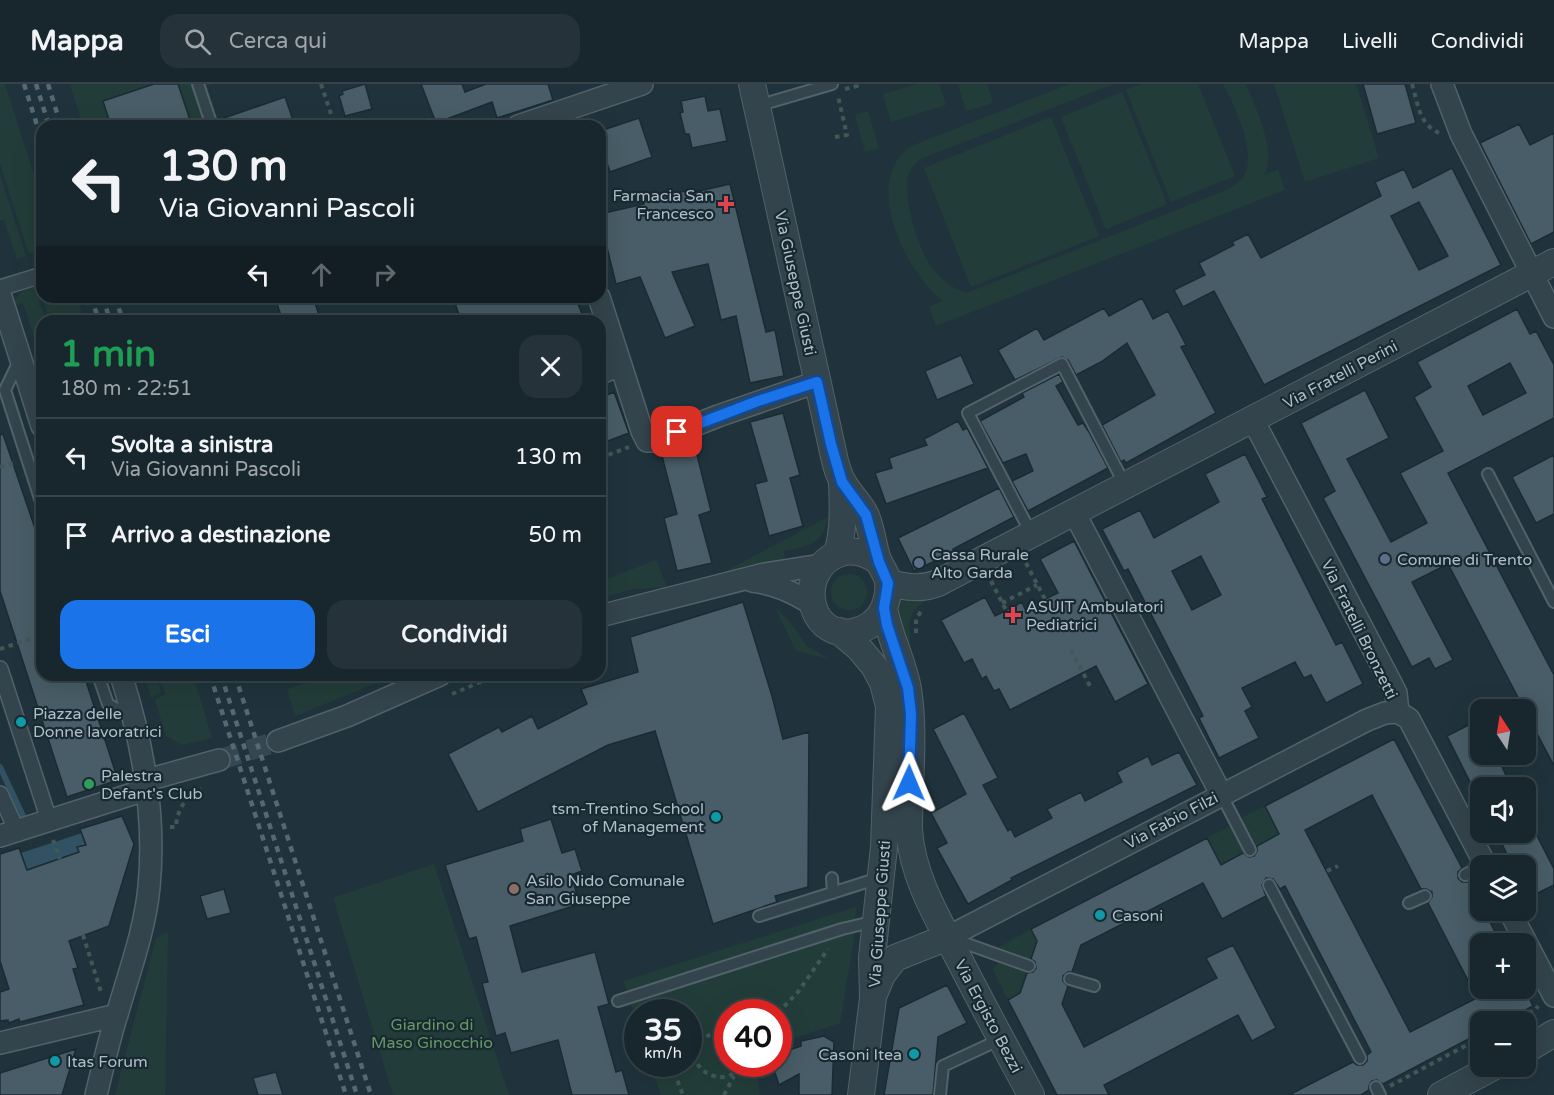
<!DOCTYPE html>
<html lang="it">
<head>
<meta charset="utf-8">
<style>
	:root { --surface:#18262d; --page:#253239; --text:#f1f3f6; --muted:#9fa5aa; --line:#364349; --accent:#1a73e8 }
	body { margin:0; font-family:"Varela Round",sans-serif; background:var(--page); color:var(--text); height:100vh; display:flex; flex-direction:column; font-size:22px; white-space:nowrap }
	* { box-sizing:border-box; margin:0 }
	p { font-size:20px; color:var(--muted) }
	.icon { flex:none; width:33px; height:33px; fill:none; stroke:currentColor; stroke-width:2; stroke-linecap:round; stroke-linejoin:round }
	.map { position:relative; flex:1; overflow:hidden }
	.side { position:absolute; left:36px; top:231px; width:570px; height:366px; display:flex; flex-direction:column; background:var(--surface); border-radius:18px; box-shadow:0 6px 24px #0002,0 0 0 2px var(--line) }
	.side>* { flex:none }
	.top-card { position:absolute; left:36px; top:36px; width:570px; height:183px; border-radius:18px; box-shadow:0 6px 24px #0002,0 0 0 2px var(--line); background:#18262d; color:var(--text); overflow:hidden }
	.needle { width:39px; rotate:348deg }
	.fabs { position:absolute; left:1470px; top:615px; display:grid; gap:12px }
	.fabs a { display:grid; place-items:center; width:66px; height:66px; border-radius:12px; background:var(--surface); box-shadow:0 6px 24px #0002,0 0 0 2px var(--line); font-size:30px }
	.speed { position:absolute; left:624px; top:915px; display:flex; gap:12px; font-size:30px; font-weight:700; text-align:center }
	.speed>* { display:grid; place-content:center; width:78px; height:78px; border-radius:50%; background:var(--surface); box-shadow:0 6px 24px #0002,0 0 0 2px var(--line); line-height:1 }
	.speed small { font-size:15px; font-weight:400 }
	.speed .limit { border:9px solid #d22; background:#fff; color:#111 }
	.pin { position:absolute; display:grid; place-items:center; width:51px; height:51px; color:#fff; margin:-26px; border-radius:12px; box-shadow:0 3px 9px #0006 }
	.me { position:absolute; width:66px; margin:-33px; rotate:1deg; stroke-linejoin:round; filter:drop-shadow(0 0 4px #0008) }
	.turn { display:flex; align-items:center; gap:21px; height:126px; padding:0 24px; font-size:27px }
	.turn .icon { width:78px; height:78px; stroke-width:2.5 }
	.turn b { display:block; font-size:42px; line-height:51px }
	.lanes { display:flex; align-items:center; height:57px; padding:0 24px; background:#0003; justify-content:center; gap:30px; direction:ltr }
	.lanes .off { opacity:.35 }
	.round { display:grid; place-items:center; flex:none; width:63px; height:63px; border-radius:18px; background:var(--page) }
	.overview { display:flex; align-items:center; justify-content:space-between; height:102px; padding:0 24px }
	h1 { font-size:36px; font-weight:700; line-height:45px; color:#1e9e55 }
	.cta { display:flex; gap:12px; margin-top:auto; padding:12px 24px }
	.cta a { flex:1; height:69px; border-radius:18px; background:var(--accent); color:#fff; font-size:24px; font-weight:700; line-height:69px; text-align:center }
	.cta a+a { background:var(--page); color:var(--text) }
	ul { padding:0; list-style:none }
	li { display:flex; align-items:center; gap:18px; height:78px; padding:0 24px; border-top:2px solid var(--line) }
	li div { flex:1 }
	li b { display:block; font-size:22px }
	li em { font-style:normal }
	header { display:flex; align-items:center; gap:36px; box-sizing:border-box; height:84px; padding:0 30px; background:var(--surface); border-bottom:2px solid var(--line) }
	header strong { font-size:28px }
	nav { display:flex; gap:33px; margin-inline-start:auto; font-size:21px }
	.search { width:420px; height:54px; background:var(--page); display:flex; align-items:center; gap:15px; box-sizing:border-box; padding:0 21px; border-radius:18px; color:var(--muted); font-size:22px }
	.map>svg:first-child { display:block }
	.green { fill:#223d39 }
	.water { fill:#305263 }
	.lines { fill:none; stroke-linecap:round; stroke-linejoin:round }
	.stream { stroke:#305263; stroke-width:6 }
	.building { fill:#485d67; stroke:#1b2b33; stroke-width:1.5; fill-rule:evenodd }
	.minor-tunnel { stroke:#354851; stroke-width:21; stroke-dasharray:21 10; stroke-linecap:butt }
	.service-casing { stroke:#51626a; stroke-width:14 }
	.pedestrian-casing { stroke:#51626a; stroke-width:18 }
	.minor-casing { stroke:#51626a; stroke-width:24 }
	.tertiary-casing { stroke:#51626a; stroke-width:28 }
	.path { stroke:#3f5956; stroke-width:4; stroke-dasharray:4.5 4.5; stroke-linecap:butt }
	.service { stroke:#34444c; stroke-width:10 }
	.pedestrian { stroke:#34444c; stroke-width:15 }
	.minor { stroke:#34444c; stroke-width:21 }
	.tertiary { stroke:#34444c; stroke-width:26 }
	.rail { stroke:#556974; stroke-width:4.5; stroke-dasharray:6 6; stroke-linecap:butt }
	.route-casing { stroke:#114b97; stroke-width:15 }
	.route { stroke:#1a73e8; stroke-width:10 }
	.health-dot { fill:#e0444e; stroke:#192931; stroke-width:2 }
	.service-dot { fill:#5c6f8a; stroke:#192931; stroke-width:2 }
	.culture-dot { fill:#0f9aa8; stroke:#192931; stroke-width:2 }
	.leisure-dot { fill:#2e9e5b; stroke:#192931; stroke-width:2 }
	.education-dot { fill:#8d6e63; stroke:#192931; stroke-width:2 }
	.labels { text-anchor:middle; stroke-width:4.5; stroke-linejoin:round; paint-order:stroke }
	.poi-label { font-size:16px; fill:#aebfc8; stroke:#192931; text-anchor:start }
	.street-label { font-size:16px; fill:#aebfc8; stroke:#192931 }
	.park-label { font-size:16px; fill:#649b63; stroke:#192931 }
</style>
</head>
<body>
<header>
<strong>Mappa</strong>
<div class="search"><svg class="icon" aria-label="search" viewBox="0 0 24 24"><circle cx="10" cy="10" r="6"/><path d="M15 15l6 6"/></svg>Cerca qui</div>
<nav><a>Mappa</a><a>Livelli</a><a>Condividi</a></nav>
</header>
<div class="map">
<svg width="1554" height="1011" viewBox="0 0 1554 1011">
	<rect width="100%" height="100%" fill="#20333c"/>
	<path class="green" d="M0,0h5l37,116v57l-14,-5 -28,-89z
		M70,0h143l-6,2 13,40h-137z
		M917,0h22l7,21 -55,17 -8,-28z
		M958,0h29l6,19 -27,8z
		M1070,0h44l-191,74c-7,4 -12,9 -15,17 -6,20 10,73 22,90 10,14 21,23 37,28l262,-104c5,-4 12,-8 15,-13 13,-25 -9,-70 -21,-92h22l2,3c8,18 24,55 21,74 0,5 -2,9 -4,14l14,-5 7,20 -349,136 -7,-19 14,-6c-38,-29 -82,-120 -32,-155z
		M1142,0h56l37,92 -64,26 -45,-112z
		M1274,0h82l23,74 -74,24z
		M1122,8l45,112 -61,25 -45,-112z
		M868,27l11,37 -14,4 -10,-37z
		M1051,33l48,119 -128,51 -47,-119z
		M0,91l26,81 -9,3 -13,-39h-4z
		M42,201v5l-5,4 9,27h-4v41l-19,-59 -7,2 -1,-5 7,-9z
		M42,213h35l7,24h-34z
		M828,433c-6,28 -19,29 -45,34l2,7 -63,15z
		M656,476l11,27 -33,2 -34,9v-16z
		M831 508a18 18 0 1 1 36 0a18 18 0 1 1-36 0Z
		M897,510l40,1c-35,17 -27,26 -26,60h-3l-11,-47z
		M775,523l14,14 18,25 22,13 -33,-8z
		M144,591h12l5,17 -10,6z
		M159,591h34l19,63 -30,7 -16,-9 -11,-36 10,-6z
		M331,591h66l-102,41 -8,-27z
		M1265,722l14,28 -23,12 -15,-28z
		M1230,742l14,27 -23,12 -14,-27z
		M434,780l75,231h-116l-60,-197z
		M856,823l-2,31 -14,85 -61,20 -1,-31h-50v52h28l4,31h-99l-11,-31h38v-52h-50l-1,12 -13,-43z
		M1031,845l6,12 -7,21 -21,-11 -11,-3z
		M168,848l-3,163h-50l41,-157z
		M999,878l28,9 -7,22 -12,7 -15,-30z"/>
	<path class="water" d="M82,749l3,12 -8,2 2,6 -52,17 -6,-17z"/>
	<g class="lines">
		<path class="stream" d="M0,683l24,51"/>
	</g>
	<path class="building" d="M154,0h24l14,42h-81l-8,-25z
		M365,0l7,25 -27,7 -6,-20 4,-2 -1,-3z
		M421,0h41l3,8 21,-8h62l5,16 -56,18 -5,-16 -56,21z
		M1363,0h42l11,39 -39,11z
		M705,12l3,15 12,-2 7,32 -35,7 -3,-14h-4l-5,-21 3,-1 -2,-11z
		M285,13l10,29h-76l-1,-6z
		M639,34l13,39 -42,15 -10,-29v-12z
		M1519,40l11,21 24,-12v99l-23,12 -51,-101z
		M1452,84l49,97 -237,120 -50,-94 -31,16 -9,-17 31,-15 -6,-12 35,-18 -2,-3 16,-8 13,24 120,-62 -6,-14 29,-13 9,19zM1419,118l29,54 -29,14 -28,-54z
		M730,100l36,148 9,-2 9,46 -34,7 -14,-67 -15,4 -13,-56 -36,8 23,54 -30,12 -25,-61 -24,7 -16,-65v-5l44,-10 -1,-4 42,-9 1,3z
		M296,213h17l8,24h-38l-6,-17z
		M453,213h122l10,24h-124z
		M1142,214l11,21 15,-8 18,34 -5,2 35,66 -90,50 -2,-3 -3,2 -19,-37 53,-30 -28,-52 -26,19 -25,13 -8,-15 -6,-3 -47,23 -17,-30 39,-22 7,12 60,-32 5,8z
		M1517,225l13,25 6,-3 18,34v53l-106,55 106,202v91l-106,-202 -36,18 41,78 -18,9 -6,-11 -17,9 -89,-169 12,-7 -34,-68 64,-33 24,48 -42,21 44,83 36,-19 -27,-50 43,-22 -29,-54 17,-10 -14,-25zM1510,279l16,30 -43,22 -15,-29z
		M961,271l13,29 -37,16 -12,-29z
		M1059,290l4,8 -7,4 22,39 5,-2 6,9 19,36 -80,43 -16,-30 21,-10 -7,-17 -23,9 -23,-42 44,-24 -2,-4z
		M614,308l15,41 -29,11v-46z
		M783,329l17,62 -10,3 13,48 -34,10 -14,-52 12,-3 -17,-59z
		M958,337l5,9 4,-2 21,40 -102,36 -11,-31 17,-5 -3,-10 38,-13 -3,-6z
		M3,350l39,115v126h42l34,105 -51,17 -67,-206v-156z
		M695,363l16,64 -12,4 13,48 -35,8 -13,-53 13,-4 -15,-58z
		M1245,370l22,43 -5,2 74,146 6,-3 21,42 -37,19 -15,-28 -7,3 -9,-16 -53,26 10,19 -7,4 14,27 -40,20 -20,-40 4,-2 -75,-147 -4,2 -22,-42 38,-19 14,28 65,-36 -14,-28zM1201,472l20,39 -29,15 -20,-39z
		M1554,371v59l-18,9 -24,-46z
		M999,404l15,29 -61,32 1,3 -40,19 -16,-33z
		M1074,457l74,143 -33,18 -19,-36 -86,44 -11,-21 -5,2 -8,-15 -4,3 -10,-20 -8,4 -23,-43 44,-23 10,19 27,-14 3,7 33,-16 -18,-34z
		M743,518l29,94 11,43 26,-7 -1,155 -33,9 2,6 -64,22 -58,-193 -47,14 -130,67 -30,-58 51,-27 3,5 30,-16 6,13 49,-25 -6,-15 57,-17 -8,-35z
		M964,629l34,65 -15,7 25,46 3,-2 4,8 37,-19 -5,-9 34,-17 4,9 37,-19 -5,-10 31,-16 4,9 27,-13 18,33 -186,93 1,2 -44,24 -31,-56 10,-5 -16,-30 35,-19 -33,-65z
		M1480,635v35h16l16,34h-39l-26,-52z
		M1394,655l68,129 -4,4v6l4,4h7l11,23v5h4l17,34h-21v44h44l9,18 -31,16h-22v11l-97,51 -6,-4 -5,1 -3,5v4l-8,5h-72l64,-33 4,3h6l4,-4v-6l4,-3 -86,-166 -5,3 -7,-10 -7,-1 -4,7 4,11 -44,23 -19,-36 -122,62 -9,27h-4l-5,4v5l5,5 -6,18 22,43 133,-69 -11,-20 27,-13 43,83 -24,13 -14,-26 -134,70 5,10h-52l-49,-95 12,-7 7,-20 6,-1 3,-4 -1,-6 -4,-3 6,-18 -6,-12 176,-91 14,27 22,-12 6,4 5,-1 3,-5v-5l22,-12 -14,-28zM1372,711l49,94h5l6,3v5l-4,6 49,95 -67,34 -105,-202z
		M122,732l12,28 -25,82 -40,15 9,27 -5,1 11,36 -64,17 -1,-3 -10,4 -1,-3 -8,1v-29l9,-3 -9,-28v-107l19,-6 8,22 52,-18 -2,-5 9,-2 -6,-16z
		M551,735l11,34 13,-4 7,22 -11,4 9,29 -70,22 12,46 73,-20 14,52 -11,3 18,65 6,-2 7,25h-57l-14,-55 -47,13 -6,-20 -9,3 -14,-53 6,-1 -12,-45 -7,2 -24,-74 78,-24 -3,-12z
		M1496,748h39l19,37v16l-28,14v-33h-13z
		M224,805l7,24 -24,6 -7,-23z
		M947,901l20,38 -29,14 -5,58h-49l15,-87z
		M824,952l10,6 -2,53h-33v-21l-20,11 -7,-21h6v-10l23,-8v-5z
		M76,965l-14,46h-62v-22z
		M276,988l7,23h-25l-5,-17z"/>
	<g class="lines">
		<path class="minor-tunnel" d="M219,676l59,-19"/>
		<defs>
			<path id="service" d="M198,0l14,42
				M757,22l75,-22
				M19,277l-14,29 37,115
				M1488,390l66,128
				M1032,451l-64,-122 94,-49 63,121
				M98,591l10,29 25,14
				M1221,710l29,56
				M1465,791l15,-8
				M832,794l1,15
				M1269,801l91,173
				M1409,819l16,-7
				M759,832l120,-38
				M953,855l76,27
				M1070,895l24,7
				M618,917l224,-72 34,-8
				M1376,1003l4,8
				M940,1011l3,-29 58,-27"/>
			<path id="pedestrian" d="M0,204l42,-13
				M0,585l49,151
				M0,710l17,37"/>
			<path id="minor" d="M1442,0l19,50 93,183
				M518,42l124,-42
				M0,210l42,132
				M599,213l43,134 5,10h8l63,-25 99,-34
				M600,289l21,-8
				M1253,336l138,263 5,10 2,19
				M1074,428l147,282
				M752,497c24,3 40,11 60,23
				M600,532l164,-42 57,-9
				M1398,628l11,7 77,147
				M278,657l69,-25 93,-41
				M147,696l72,-20
				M0,752l148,-47
				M1509,826l45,86
				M948,853l419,-217 18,-7 13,-1
				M0,959l117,-28
				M96,1011c7,-28 13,-56 22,-84 12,-41 27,-82 31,-124 7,-73 -6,-143 -28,-212"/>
			<path id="tertiary" d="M752,0l83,377c2,7 4,15 8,21 6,12 18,22 23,34 6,14 7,30 12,44 3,7 8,13 10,21 1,8 -1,19 -4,27 -6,13 -17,21 -31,24 -48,7 -57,-65 -12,-79 14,-4 26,0 38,9
				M837,470c7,-24 6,-47 5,-72
				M888,499c18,4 33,7 50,0l616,-321
				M884,524c5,28 19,53 24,81 7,41 1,97 1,140 3,48 29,90 51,132 23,45 47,89 71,134
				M839,547l20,17 15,18 9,17 6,23 -5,141 -12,110 1,41 -12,97
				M874,910l8,-19 13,-17 53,-21
				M1526,966l28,-17
				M1441,1011l54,-29"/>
		</defs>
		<use href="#service" class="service-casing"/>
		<use href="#pedestrian" class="pedestrian-casing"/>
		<use href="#minor" class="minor-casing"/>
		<use href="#tertiary" class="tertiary-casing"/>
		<path class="path" d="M321,0l13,39 7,-2 1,5
			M1412,0c6,20 7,40 27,49
			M845,5l12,-3 -1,-2
			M835,53l12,-2 -9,-39
			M600,374l29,-11
			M0,383l14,-4
			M1026,479l34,65
			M991,497l15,29
			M1002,519l35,-18
			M916,549v-14l6,-9
			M0,565l42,-14
			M1071,566l20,38
			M452,610l45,-19
			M170,743h6c1,-17 9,-30 25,-39
			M53,756l7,19
			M1327,787l11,-5
			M83,851l18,57
			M652,920l3,8
			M778,929l20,-21 30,-43
			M1513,938l23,-13 2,-3
			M728,950c-9,-2 -17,-2 -23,4 -31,26 21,57 36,26
			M671,980l12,31
			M673,985l14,-5
			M1390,1002l90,-48
			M724,1011l10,-19"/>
		<use href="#service" class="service"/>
		<use href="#pedestrian" class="pedestrian"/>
		<use href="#minor" class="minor"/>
		<use href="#tertiary" class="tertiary"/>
		<path class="rail" d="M24,0l18,57
			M36,0l13,42
			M48,0l13,42
			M91,213l8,24
			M103,213l7,24
			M115,213l8,24
			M210,591l136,420
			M221,591l136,420
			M235,591l136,420"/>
	</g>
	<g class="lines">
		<defs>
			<path id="route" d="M677,348l81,-31 59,-19 14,62 11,38 24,33 13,47 9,21 -4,25 3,17 21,63 3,26 -2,69"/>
		</defs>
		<use href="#route" class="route-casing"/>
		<use href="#route" class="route"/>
	</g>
	<g class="health-dot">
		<path d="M723 111h6v6h6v6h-6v6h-6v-6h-6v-6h6z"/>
		<path d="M1010 522h6v6h6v6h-6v6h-6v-6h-6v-6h6z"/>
	</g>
	<g class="service-dot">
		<circle cx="1385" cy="475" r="6"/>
		<circle cx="919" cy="479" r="6"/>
	</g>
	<g class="culture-dot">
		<circle cx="21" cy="638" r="6"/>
		<circle cx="716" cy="733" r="6"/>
		<circle cx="1100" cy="831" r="6"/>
		<circle cx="914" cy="970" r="6"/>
		<circle cx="55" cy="977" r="6"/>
	</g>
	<circle class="leisure-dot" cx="89" cy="700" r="6"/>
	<circle class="education-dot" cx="514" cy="805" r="6"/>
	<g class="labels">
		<g class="poi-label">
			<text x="714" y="117" text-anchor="end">Farmacia San<tspan x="714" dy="18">Francesco</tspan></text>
			<text x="931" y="476">Cassa Rurale<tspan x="931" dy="18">Alto Garda</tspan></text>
			<text x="1397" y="481">Comune di Trento</text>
			<text x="1026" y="528">ASUIT Ambulatori<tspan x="1026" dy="18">Pediatrici</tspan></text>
			<text x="33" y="635">Piazza delle<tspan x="33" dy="18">Donne lavoratrici</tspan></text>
			<text x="101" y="697">Palestra<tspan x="101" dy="18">Defant's Club</tspan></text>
			<text x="704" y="730" text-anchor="end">tsm-Trentino School<tspan x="704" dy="18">of Management</tspan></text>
			<text x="526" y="802">Asilo Nido Comunale<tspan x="526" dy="18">San Giuseppe</tspan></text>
			<text x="1112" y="837">Casoni</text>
			<text x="902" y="976" text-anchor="end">Casoni Itea</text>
			<text x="67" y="983">Itas Forum</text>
		</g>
		<g class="street-label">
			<text transform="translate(796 199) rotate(78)" y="6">Via Giuseppe Giusti</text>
			<text transform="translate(1340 290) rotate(-28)" y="6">Via Fratelli Perini</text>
			<text transform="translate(1360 545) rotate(64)" y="6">Via Fratelli Bronzetti</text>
			<text transform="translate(1171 736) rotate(-28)" y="6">Via Fabio Filzi</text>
			<text transform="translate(879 830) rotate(-86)" y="6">Via Giuseppe Giusti</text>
			<text transform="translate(989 932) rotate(62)" y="6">Via Ergisto Bezzi</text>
		</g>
		<g class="park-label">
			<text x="432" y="946">Giardino di<tspan x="432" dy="18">Maso Ginocchio</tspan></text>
		</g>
	</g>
</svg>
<div class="fabs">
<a><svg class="needle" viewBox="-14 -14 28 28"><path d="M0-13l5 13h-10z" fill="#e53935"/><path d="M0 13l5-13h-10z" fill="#9fa5aa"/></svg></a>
<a><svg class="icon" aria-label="sound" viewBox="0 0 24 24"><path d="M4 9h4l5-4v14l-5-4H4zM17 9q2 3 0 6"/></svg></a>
<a><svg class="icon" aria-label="layers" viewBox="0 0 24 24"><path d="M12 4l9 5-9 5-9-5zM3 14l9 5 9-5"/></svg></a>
<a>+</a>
<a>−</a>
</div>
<div class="speed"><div>35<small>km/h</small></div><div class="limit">40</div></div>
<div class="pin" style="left:677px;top:348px;background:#d93025"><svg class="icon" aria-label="arrive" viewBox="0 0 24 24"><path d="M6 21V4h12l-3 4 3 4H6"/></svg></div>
<svg class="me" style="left:909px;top:699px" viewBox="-20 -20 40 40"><path d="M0-17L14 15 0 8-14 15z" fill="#1a73e8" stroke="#fff" stroke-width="4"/></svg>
<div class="top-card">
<div class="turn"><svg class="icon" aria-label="left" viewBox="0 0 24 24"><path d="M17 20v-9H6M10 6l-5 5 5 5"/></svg><div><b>130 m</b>Via Giovanni Pascoli</div></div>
<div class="lanes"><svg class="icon" aria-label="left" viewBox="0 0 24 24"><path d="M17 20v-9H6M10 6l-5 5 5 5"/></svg><svg class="icon off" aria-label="ahead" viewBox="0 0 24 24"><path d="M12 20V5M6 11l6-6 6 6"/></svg><svg class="icon off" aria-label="right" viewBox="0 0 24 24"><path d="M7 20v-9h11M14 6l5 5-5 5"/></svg></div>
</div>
<section class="side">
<div class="overview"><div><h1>1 min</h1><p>180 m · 22:51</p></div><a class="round"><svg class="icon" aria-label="close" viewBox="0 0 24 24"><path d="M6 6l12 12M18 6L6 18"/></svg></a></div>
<ul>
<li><svg class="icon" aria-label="left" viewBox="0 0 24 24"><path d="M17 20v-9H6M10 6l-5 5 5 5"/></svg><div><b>Svolta a sinistra</b><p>Via Giovanni Pascoli</p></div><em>130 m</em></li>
<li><svg class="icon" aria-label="arrive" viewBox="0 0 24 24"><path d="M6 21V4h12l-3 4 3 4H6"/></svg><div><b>Arrivo a destinazione</b></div><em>50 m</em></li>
</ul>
<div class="cta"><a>Esci</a><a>Condividi</a></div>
</section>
</div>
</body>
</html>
